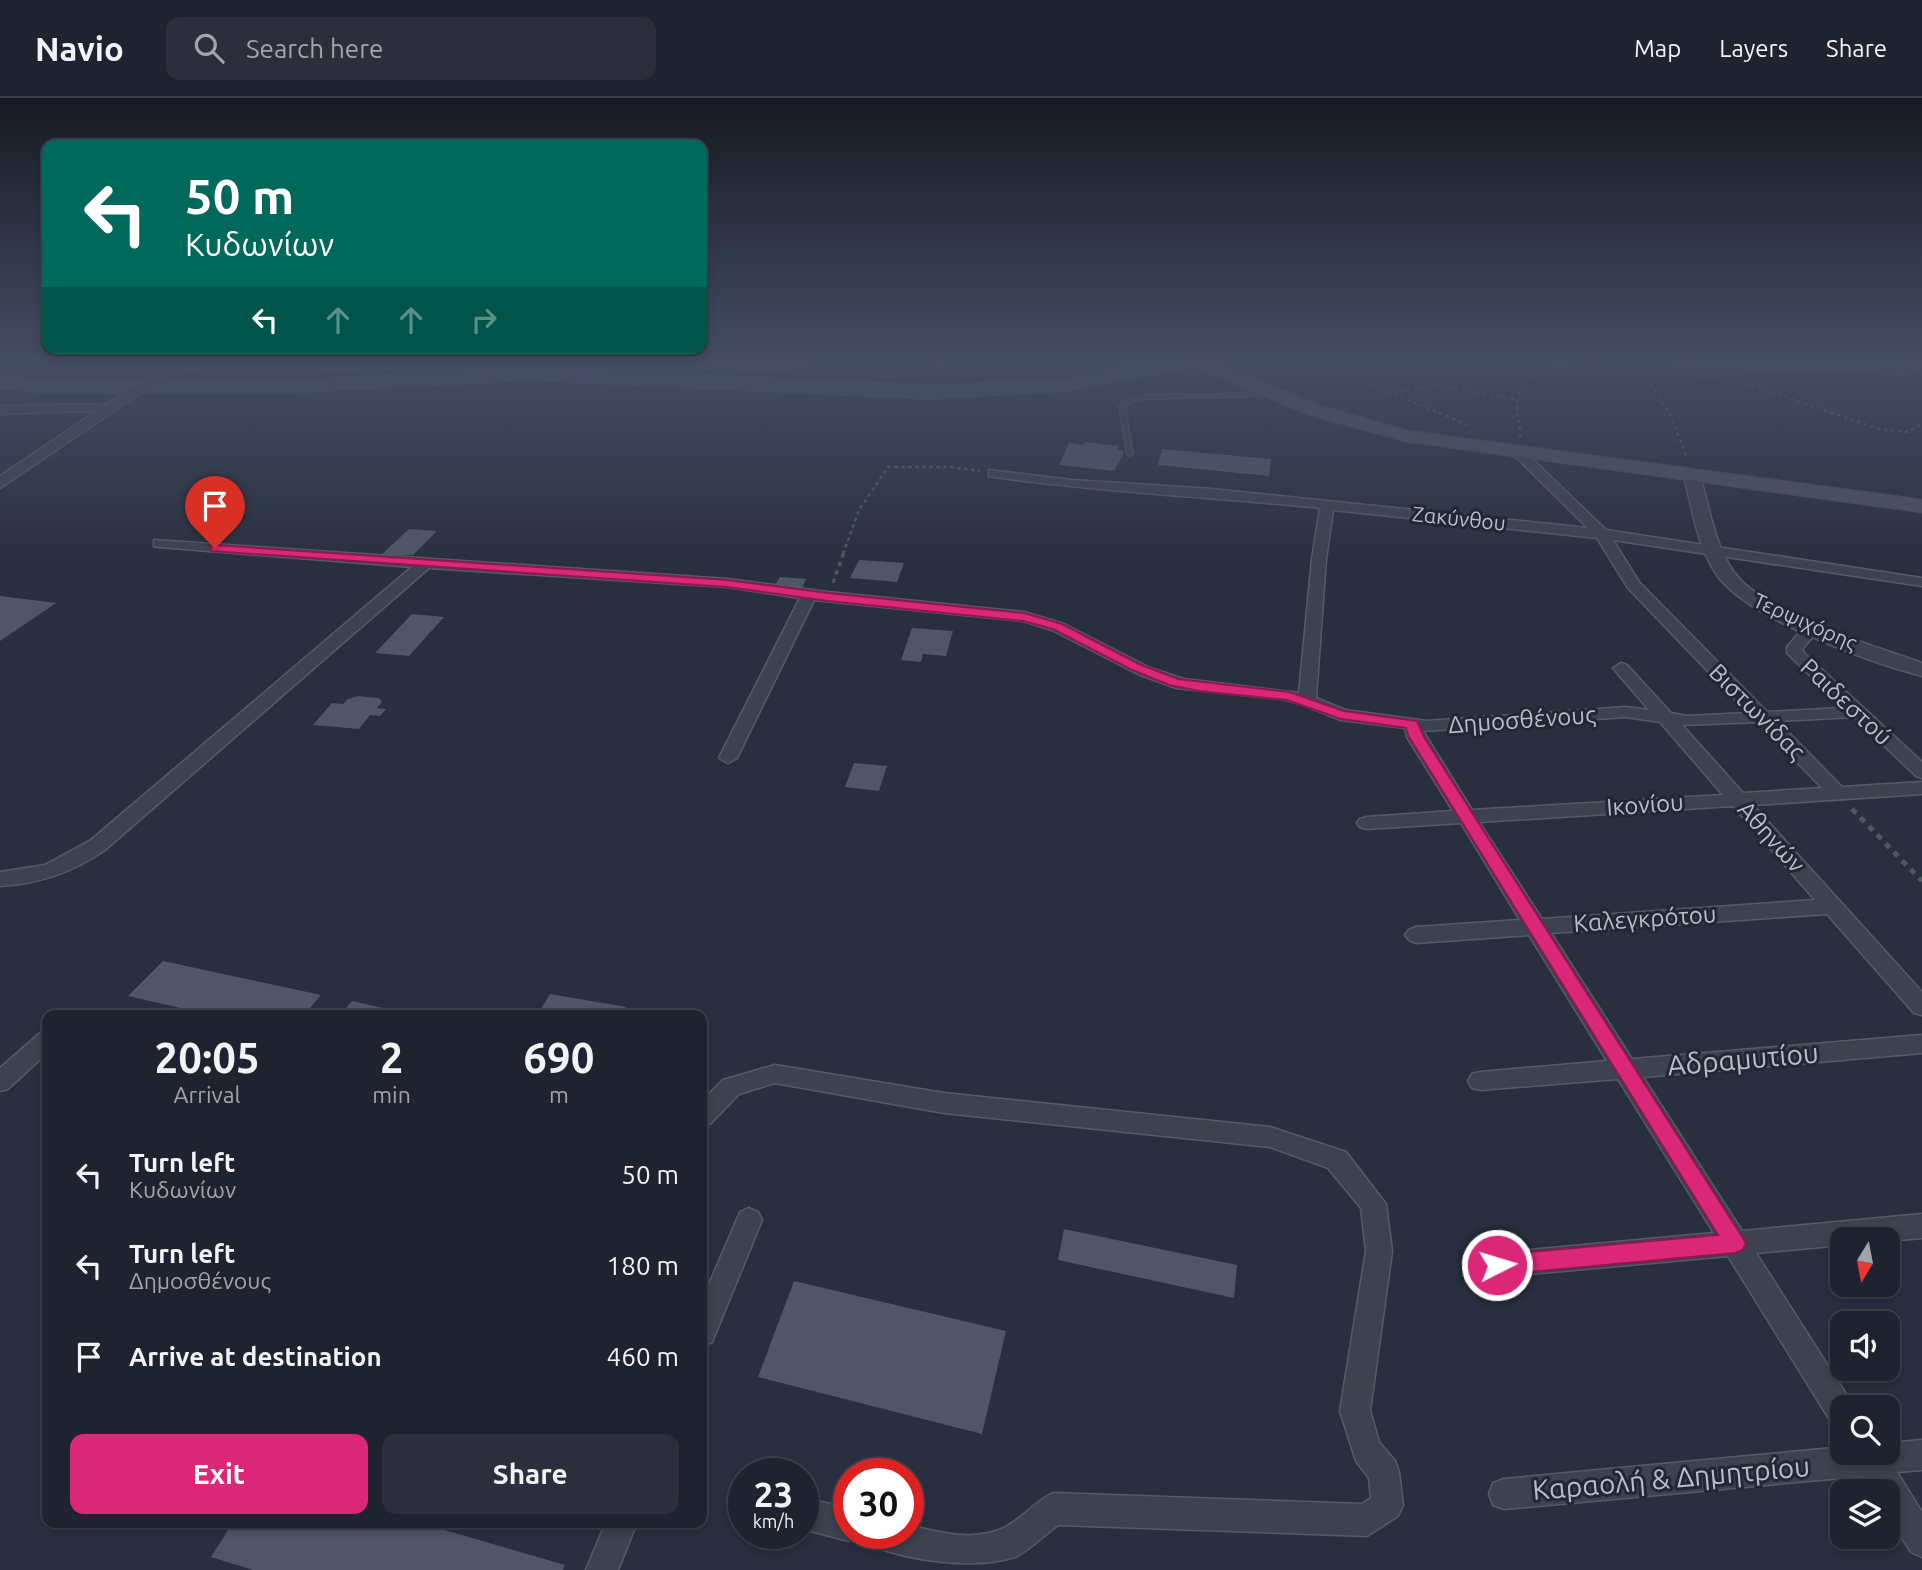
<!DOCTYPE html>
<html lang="en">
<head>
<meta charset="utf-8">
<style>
	:root { --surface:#1f232f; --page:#2c2f3b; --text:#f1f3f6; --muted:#a1a4aa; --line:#3c404b; --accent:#db2777 }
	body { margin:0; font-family:Ubuntu,sans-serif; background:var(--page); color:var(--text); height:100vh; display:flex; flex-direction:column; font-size:26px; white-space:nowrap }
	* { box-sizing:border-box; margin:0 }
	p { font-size:23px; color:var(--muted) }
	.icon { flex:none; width:38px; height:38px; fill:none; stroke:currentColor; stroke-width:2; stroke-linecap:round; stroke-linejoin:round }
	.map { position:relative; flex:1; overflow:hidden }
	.drawer { position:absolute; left:42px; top:912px; width:665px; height:518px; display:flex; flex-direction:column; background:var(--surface); border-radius:14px; box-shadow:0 4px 10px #0003,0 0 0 2px var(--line) }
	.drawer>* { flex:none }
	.guide { position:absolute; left:42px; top:42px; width:665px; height:214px; border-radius:14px; box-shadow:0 4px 10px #0003,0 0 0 2px var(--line); background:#00695c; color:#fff; overflow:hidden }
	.needle { width:46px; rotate:190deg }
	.fabs { position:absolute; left:1830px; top:1129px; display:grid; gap:14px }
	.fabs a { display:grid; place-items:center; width:70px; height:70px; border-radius:14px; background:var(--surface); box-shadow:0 4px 10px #0003,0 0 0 2px var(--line); font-size:35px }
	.speed { position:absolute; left:728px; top:1360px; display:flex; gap:14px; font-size:35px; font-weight:700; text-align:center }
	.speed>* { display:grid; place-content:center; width:91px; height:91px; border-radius:50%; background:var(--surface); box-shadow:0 4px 10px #0003,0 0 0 2px var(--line); line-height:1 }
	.speed small { font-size:18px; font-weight:400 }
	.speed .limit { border:10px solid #d22; background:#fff; color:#111 }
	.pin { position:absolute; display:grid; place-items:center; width:60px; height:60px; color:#fff; margin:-72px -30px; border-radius:50% 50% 50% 0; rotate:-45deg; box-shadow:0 0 7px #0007 }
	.pin .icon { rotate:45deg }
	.me { position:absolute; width:77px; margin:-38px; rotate:85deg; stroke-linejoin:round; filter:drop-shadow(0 0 5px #0008) }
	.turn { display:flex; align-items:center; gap:24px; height:147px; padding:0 28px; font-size:32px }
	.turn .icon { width:91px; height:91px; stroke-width:2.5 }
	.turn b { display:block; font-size:49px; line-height:60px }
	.lanes { display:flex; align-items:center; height:66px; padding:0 28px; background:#0003; justify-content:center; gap:35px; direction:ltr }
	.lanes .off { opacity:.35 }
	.eta { display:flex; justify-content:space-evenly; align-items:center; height:119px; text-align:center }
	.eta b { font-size:42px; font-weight:700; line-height:49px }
	.primary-button { display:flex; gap:14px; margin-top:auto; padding:14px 28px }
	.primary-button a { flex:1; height:80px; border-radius:14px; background:var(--accent); color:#fff; font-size:28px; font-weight:700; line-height:80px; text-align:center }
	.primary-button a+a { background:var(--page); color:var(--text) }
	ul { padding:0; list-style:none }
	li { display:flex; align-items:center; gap:21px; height:91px; padding:0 28px }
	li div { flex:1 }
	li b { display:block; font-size:26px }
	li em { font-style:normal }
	header { display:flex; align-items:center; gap:42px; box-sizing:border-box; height:98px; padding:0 35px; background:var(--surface); border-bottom:2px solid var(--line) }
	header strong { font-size:33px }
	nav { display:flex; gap:38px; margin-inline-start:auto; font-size:24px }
	.search { width:490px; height:63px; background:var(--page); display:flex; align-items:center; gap:18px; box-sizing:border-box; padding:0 24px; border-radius:14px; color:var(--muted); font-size:26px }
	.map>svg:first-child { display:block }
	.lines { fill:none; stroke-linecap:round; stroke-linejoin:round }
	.river { fill:#414b66; fill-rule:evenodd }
	.building { fill:#505667 }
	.service-casing { stroke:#555a66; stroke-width:2 }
	.minor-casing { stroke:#555a66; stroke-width:3 }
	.tertiary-casing { stroke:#555a66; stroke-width:3 }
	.secondary-casing { stroke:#474b58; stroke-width:3 }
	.path-far2 { stroke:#4b595f; stroke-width:2.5; stroke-dasharray:3.5 3.5; stroke-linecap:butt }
	.path-far1 { stroke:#4b595f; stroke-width:3.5; stroke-dasharray:4.5 4.5; stroke-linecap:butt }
	.path { stroke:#4b595f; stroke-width:5; stroke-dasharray:6 6; stroke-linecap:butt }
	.service { fill:#3d424f; fill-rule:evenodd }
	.minor { fill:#3d424f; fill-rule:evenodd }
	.tertiary { fill:#3d424f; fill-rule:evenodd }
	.secondary { fill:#4c5162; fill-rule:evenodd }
	.route { fill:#db2777; stroke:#8e194d; stroke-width:2 }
	.labels { text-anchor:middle; stroke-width:6; stroke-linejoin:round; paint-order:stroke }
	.far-street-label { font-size:21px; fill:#babdc9; stroke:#222734 }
	.street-label { font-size:24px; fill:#babdc9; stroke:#222734 }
	.near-street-label { font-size:28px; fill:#babdc9; stroke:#222734 }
</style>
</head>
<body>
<header>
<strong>Navio</strong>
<div class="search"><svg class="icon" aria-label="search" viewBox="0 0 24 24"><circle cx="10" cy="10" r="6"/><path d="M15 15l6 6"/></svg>Search here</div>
<nav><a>Map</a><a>Layers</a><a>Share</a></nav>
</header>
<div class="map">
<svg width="1922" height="1472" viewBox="0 0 1922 1472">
	<rect width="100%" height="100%" fill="#292f3f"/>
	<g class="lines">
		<path class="river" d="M1161,262h51l-4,5 -8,2 -133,25 -138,8 -399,-19 -248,13h-232l-50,-5v-14l50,5h232l248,-13 399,17 138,-6z
			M1666,262h218l30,3 3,5 -3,5 -9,2 -227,-8 -8,-2z"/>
	</g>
	<path class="building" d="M1085,344l33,4 -1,4 8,1 -11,20 -55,-6 10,-22 15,2z
		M1162,351l109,10 -2,17 -111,-11z
		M409,431l28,2 -24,24h-32z
		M859,462l45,3 -7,19 -47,-4z
		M780,479l26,2 -4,9 -27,-3z
		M0,498l56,7 -56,38z
		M412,516l32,3 -35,39 -34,-3z
		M912,530l41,3 -7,25 -23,-2 -2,8 -20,-2z
		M358,598l21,2 3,4 -5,6 9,1 -6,7 -10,-1 -11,14 -46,-4 19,-22 11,1 5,-5z
		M854,665l33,3 -8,25 -34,-4z
		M163,863l158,34 -17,20h-93l-83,-19z
		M550,896l76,13 -4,8h-85z
		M352,903l58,13v1h-70z
		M1064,1131l173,36 -3,33 -176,-38z
		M794,1183l212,50 -24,103 -224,-57z
		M233,1424h184l148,43 -2,5h-310l-42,-13z"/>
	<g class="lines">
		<defs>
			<path id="service" d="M468,262h34l-3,2 -241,13 -40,-1 -48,-8 3,-2 45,6 40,1z
				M558,262h43l317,13 18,-3 4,-10h6l-6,12 -22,5 -357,-15z
				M1274,295l3,2 -1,1 -133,3 -13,3 -5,5 8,47 -3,2 -3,-2 -8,-47 7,-7 17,-5z"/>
			<path id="minor" d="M1896,262h14l12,5v7z
				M111,306l4,2v4l-115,4v-8z
				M1519,351l4,1 83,80 316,48v8l-309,-46 26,42 128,130 76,-4 -56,-55v-6l19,-22h12l2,3 -17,20v4l119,110v16l-6,-2 -62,-59 -77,4 65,66 80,-5v12l-169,11 169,187v23l-8,-2 -87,-99 -276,19 81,126 290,-24v18l-279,24 99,154 180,-17v24l-34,3 -45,-2v6l-87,8 97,152 1,2h-11v23l-10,-5 -105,-169 -231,21 -9,-3 -4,-9 4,-9 9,-3 217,-20 -96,-154 -138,11 -8,-2 -4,-7 4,-7 8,-2 127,-11 -78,-126 -113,8 -7,-3 -4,-5 4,-5 7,-3 104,-7 -59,-97 -94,6 -7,-2 -3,-4 3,-4 7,-2 86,-6 -46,-74 -2,-9 -64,-8 -40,-16 -19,-5 -106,-11 -38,-14 -86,-44 -29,-9 -209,-21 -77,158 -9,5 -9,-5 81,-160 -73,-11 -298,-19 -324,282c-32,22 -66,34 -105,36v-14l45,-7 46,-25 321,-273 -253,-20 -5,-1v-6l573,39 101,13 196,20 40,12 86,44 34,11 115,14 13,-134 8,-51c-109,-11 -218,-16 -326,-31l-5,-1v-6l83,10 140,9 376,39 -73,-72v-6zM1333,412l264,28 31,50 120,125 -61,3 -16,-3 -44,-48 -6,-2 -8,5 36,42 -23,-3 -199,14 -82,-11 -29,-12 10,-139zM1626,619l34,5 63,73 -251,15 -49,-79zM1758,624l64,66 -79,5 -61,-68zM1733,708l82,94 -273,19 -63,-97z
				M47,933v22l-39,36 -8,2v-23l39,-34z
				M775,967l169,28 326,34 76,25 40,52 6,47 -22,160 9,31 16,19 4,11 4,33 -5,11 -31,20 -309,-11c-14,10 -28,25 -43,32 -41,13 -107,4 -147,-13l-5,-11h45v-8c30,7 61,16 91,5 20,-7 34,-28 54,-37l309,11 9,-6 -2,-20 -13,-17 -16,-50 26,-160 -5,-43 -33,-40 -58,-21 -326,-34 -169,-30 -36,11 -28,29 -9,3v-25l21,-21z
				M749,1110l9,4 4,8 -50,122 -10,4v-45l38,-89z
				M1922,1342v30l-25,2 25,40v45l-11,-5 -23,-36v-25h-15l-10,-15 -359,33 -11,-4 -4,-11 4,-11 11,-4 339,-32v5h45v-9z
				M803,1399l46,12v24h12l-1,3 -11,5 -46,-12z
				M606,1424h31l-19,48h-32z"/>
			<path id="tertiary" d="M173,262h16l-189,128v-12z
				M1692,373l8,5c9,30 14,65 31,92 30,47 140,76 191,95v13c-51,-13 -180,-59 -207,-104 -18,-28 -23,-64 -31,-96z"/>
			<path id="secondary" d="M1184,262h22l114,46 87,25 515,69v12l-516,-71 -98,-27 -122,-51z"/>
		</defs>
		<use href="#service" class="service-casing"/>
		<use href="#minor" class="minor-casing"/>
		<use href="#tertiary" class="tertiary-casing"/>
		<use href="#secondary" class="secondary-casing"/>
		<path class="path-far2" d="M1643,274l27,42 17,43
			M1342,275l129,53
			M1393,294l46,-6 79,14
			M1520,339c1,-10 -3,-19 -3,-29 -1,-24 20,-37 41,-41l163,11 36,9 122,42 29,3 14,-8
			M843,456l16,-44 29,-43h62l30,4"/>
		<path class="path-far1" d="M833,485l11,-31"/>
		<path class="path" d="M1852,711l70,72"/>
		<use href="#service" class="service"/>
		<use href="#minor" class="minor"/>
		<use href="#tertiary" class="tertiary"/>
		<use href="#secondary" class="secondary"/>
	</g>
	<linearGradient id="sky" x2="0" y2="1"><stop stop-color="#171a23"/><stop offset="0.56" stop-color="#434d63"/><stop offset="1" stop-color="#434d63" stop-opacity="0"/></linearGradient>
	<rect width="1922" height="468" fill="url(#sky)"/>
	<path class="route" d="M215,447l512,35 101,13 196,20 38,11 77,40 39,15 111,13 55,19 73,10 7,16 322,506 -3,7 -8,3 -238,22 -8,-3 -3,-7 3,-7 8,-3 221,-20 -309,-498 -3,-9 -65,-9 -54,-19 -88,-9 -30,-6 -39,-16 -77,-40 -30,-8 -195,-20 -101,-14 -516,-36v-5z"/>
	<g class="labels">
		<g class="far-street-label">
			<text transform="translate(1459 421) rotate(6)" y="7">Ζακύνθου</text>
			<text transform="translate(1805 524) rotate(24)" y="7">Τερψιχόρης</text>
		</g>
		<g class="street-label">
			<text transform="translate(1846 604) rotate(43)" y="8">Ραιδεστού</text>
			<text transform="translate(1757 614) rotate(45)" y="8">Βιστωνίδας</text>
			<text transform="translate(1522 622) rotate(-4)" y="8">Δημοσθένους</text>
			<text transform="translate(1645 707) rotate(-4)" y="8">Ικονίου</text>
			<text transform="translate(1771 739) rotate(48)" y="8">Αθηνών</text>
			<text transform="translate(1645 821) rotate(-4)" y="8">Καλεγκρότου</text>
		</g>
		<g class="near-street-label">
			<text transform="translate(1743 961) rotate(-5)" y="10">Αδραμυτίου</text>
			<text transform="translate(1671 1380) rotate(-5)" y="10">Καραολή &amp; Δημητρίου</text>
		</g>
	</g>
</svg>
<div class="fabs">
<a><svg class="needle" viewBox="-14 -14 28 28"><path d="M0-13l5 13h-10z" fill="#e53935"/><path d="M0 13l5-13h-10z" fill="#a1a4aa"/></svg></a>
<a><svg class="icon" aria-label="sound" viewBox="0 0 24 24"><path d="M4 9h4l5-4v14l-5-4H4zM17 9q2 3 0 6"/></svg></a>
<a><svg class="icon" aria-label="search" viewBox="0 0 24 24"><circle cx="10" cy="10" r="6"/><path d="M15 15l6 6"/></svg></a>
<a><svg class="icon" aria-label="layers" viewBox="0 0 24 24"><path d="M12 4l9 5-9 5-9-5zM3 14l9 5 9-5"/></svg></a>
</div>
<div class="speed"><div>23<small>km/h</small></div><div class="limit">30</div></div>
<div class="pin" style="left:215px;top:450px;background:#d93025"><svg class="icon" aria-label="arrive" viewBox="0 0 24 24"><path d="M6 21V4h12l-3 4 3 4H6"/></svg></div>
<svg class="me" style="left:1497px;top:1167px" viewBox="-20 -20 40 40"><circle r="17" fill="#db2777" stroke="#fff" stroke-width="3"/><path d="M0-11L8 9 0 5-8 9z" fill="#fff"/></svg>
<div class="guide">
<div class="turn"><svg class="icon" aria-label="left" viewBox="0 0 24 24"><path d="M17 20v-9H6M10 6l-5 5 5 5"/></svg><div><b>50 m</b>Κυδωνίων</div></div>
<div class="lanes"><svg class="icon" aria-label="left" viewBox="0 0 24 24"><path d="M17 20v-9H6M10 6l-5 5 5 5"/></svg><svg class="icon off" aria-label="ahead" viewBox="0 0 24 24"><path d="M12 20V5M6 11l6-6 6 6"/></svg><svg class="icon off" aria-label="ahead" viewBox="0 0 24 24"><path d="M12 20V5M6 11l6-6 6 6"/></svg><svg class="icon off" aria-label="right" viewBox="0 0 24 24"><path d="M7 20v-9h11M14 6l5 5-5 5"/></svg></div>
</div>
<section class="drawer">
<div class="eta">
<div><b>20:05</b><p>Arrival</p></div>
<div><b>2</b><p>min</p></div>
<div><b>690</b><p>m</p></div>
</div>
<ul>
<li><svg class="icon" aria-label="left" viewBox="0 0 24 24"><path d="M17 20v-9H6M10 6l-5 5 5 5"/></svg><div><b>Turn left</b><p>Κυδωνίων</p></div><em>50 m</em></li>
<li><svg class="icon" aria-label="left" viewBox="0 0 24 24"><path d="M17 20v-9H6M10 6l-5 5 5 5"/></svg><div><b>Turn left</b><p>Δημοσθένους</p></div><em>180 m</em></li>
<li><svg class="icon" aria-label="arrive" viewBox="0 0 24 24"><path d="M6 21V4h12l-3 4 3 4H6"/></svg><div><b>Arrive at destination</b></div><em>460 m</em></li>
</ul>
<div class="primary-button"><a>Exit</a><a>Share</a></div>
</section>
</div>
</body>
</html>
